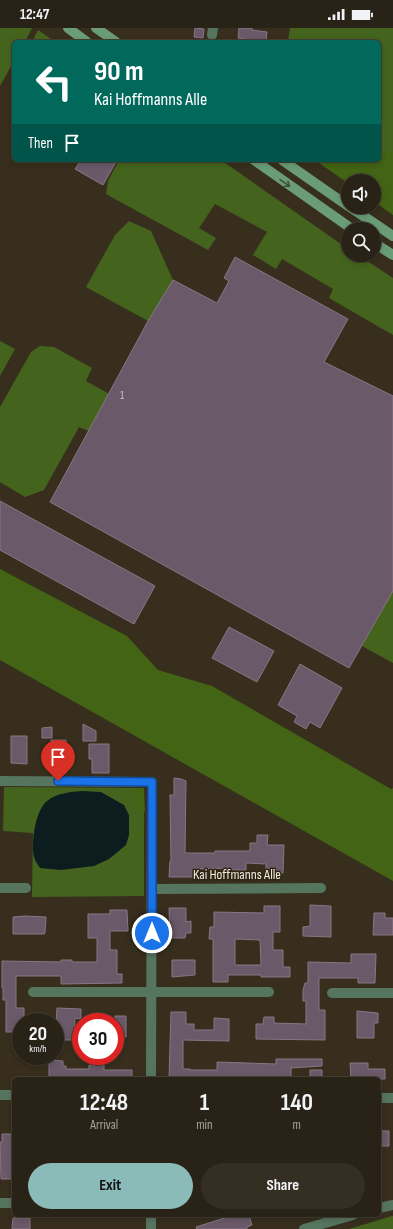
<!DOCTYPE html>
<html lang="en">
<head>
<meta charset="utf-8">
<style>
	:root { --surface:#292216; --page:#352f23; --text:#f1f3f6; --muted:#a5a4a1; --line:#453f35; --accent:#8bbbb9 }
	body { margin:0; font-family:"Sofia Sans Condensed",sans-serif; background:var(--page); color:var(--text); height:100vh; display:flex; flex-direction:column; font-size:15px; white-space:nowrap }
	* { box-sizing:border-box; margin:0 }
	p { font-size:13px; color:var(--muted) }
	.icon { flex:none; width:22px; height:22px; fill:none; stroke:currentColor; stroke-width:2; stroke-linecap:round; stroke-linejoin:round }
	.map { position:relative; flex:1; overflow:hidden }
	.sheet { position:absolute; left:12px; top:1049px; width:369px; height:140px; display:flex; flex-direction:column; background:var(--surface); border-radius:6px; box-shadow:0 2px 6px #0003,0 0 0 1px var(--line) }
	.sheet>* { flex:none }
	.hud { position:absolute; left:12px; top:12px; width:369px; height:122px; border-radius:6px; box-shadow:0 2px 6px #0003,0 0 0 1px var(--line); background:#00695c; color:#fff; overflow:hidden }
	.buttons { position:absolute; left:341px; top:146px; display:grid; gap:8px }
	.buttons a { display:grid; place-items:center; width:40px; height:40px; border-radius:50%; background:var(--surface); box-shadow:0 2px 6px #0003,0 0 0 1px var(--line); font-size:20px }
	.speed { position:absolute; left:12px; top:985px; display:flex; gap:8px; font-size:20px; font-weight:700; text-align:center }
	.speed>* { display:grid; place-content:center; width:52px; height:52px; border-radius:50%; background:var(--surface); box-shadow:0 2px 6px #0003,0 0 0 1px var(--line); line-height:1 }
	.speed small { font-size:10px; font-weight:400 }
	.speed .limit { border:6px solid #d22; background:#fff; color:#111 }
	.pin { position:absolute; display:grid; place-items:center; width:34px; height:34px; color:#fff; margin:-41px -17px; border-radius:50% 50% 50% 0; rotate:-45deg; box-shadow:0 0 4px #0007 }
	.pin .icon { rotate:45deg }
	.me { position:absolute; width:44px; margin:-22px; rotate:0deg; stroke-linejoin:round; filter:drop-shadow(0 0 3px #0008) }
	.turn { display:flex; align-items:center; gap:14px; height:84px; padding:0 16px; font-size:18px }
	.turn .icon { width:52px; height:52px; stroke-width:2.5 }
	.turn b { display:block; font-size:28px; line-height:34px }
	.then { display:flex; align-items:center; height:38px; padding:0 16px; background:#0003; gap:8px; font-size:15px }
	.eta { display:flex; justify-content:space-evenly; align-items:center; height:68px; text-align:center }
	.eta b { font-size:24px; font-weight:700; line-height:28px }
	.cta { display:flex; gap:8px; margin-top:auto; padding:8px 16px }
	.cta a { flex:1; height:46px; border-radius:24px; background:var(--accent); color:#111; font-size:16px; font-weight:700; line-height:46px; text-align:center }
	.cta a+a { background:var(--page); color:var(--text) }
	.status { display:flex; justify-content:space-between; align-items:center; height:28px; padding:0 20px; background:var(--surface); direction:ltr }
	.status svg { height:11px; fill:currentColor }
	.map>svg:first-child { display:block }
	.green { fill:#44641e }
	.forest { fill:#426414 }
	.water { fill:#0c1c1f }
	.building { fill:#6a5968; stroke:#887686; fill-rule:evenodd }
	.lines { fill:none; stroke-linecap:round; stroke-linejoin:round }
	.minor { stroke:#56755f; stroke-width:10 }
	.secondary { stroke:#6a9c78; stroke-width:10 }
	.oneway { stroke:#424e36 }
	.route-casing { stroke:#114b97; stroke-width:10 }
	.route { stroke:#1a73e8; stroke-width:7 }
	.labels { text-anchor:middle; stroke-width:3; stroke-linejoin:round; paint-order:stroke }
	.number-label { font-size:12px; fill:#cfc6c2 }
	.street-label { font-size:14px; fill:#f1ebe0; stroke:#2d2413 }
</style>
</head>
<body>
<div class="status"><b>12:47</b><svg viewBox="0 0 49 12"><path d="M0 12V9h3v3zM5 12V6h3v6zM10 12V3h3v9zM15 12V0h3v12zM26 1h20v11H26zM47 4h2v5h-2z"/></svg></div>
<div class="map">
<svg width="393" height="1201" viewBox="0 0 393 1201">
	<rect width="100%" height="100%" fill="#372e1d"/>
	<path class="green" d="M0,0h32l-7,14h-11v19l-14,25z
		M290,0h103v187l-19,-14v-20h-26v2l-33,-23h64v-118h-91z
		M38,2l17,12h-23z
		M119,132h102l127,89v6h10l35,23v57l-64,-37 4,-9 -51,-30 -6,10 -23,-14 14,-23 -52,-28 -16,24 17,10 -8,12 -102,-56 2,-13z
		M129,193l22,10 22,49 -25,41 -62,-34 29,-52z
		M0,313l15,8 -15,27z
		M40,318l14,1 38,21 -6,13 25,14 -20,37 -12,-5 -35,63 -19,7 -25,-15v-75l31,-55z
		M393,563v72l-31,-17z
		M4,759l140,1v108l-112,1 1,-64 -30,-2z
		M392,1188h1v13h-44z"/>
	<path class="forest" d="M379,124l14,1v62l-19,-14v-20h-26v2l-33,-23h64z
		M0,541l127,67 31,34 54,16 179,103 2,-1v93l-393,-221z
		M132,760h12l1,24 -13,-8z"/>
	<path class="water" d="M82,763l19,1 23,13 5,10v20l-3,10 -17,14 -15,7 -33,4 -21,-2c-2,-3 -5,-7 -6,-11 -3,-14 1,-46 13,-56 10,-8 23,-9 35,-10z"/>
	<path class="building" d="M195,0l9,1 -1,9 -9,-1z
		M239,0h13v2l15,2 -1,10h-17l1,-2 -12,-2z
		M81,132h36l-14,25 -28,-16z
		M235,229l113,62 -24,43 69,34v195l-44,77 -299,-166 98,-181 25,-41 44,23 12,-22 -5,-3z
		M0,473l155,85 -21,38 -134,-74z
		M229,599l45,24 -17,31 -45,-24z
		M300,636l42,24 -22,40 -10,-6 -4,7 -12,-7 3,-6 -19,-11z
		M83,696l13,7v10h-13z
		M52,699v11h-10v-10z
		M11,708h16v28l-16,-1z
		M51,712h15v33h-15z
		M89,716h20v29h-17v-14h-3z
		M174,750l7,1 5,2 -1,72h30v-2h35v-8h7v-8h11l-1,10h17l-1,28h-17v-9l-20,-1v7h-16v-2l-33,1v8h-28l1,-16h1l-1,-66h4z
		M310,877l21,1v31l-28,-1v-9l7,-1z
		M264,878h16v26h-7v18h10v17h7v10h-29v-2h-33v7h-15v-43h-4l1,-12h4v-15l50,1zM235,911l25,1 1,25h-26z
		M169,880h17v14l5,-1v12h-5l-1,5h-15z
		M110,882h17l1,21h-18v19h7v24h5v9l-61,1v-8h-45v32h8v14h-3v10h-15v-32h-3v-12h-1v-27l59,1v-2h11v2h25v-24h-9v-24h22z
		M374,885h11v5h8v17h-20z
		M25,888l21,1 -1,16 -1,1h-31v-17z
		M351,926h25l-1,29h-17v-5h-39v32h6v30l-69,-1v-15h7l1,-7h10v6l32,1v-23h-3v-11l2,-7h3v-21l43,1z
		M172,932h23v15l-23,2z
		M57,980l24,1v10l-6,-1 -1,22h-19z
		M357,983l21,2v10h-4v15h-17z
		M171,984h15v12h8v6h20v-12l15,1v22l-46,-1v29h7v1h27v-8l59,2v-5h46v7l-31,2v11h-122z
		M115,988h11v21h-11z
		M49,1032l14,1v5h3v3h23v-4h15v5h28v9h-71v-2h-12z
		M350,1035h18v6h17v10h-34z
		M310,1042h12v9h-12z
		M379,1103h10v15h-10z
		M2,1106h12v45h-13l-1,-37h2z
		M234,1187h15l3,10 -5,2v2h-50l-1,-2z
		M13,1190h17v11h-18z"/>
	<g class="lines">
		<path class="minor" d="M212,7l1,-7
			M0,753l152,1 -1,297
			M0,860h26
			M152,861l169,-1
			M33,964h236
			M332,965h61
			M0,1067h14
			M379,1070h14
			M0,1175h14
			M379,1180l14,-3
			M151,1201v-14
			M304,1201l49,-14"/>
		<path class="secondary" d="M68,0l19,14
			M96,0l20,14
			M254,132l98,69
			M282,132l66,46
			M350,179l43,29
			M374,215l19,12"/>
	</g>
	<defs><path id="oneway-shaft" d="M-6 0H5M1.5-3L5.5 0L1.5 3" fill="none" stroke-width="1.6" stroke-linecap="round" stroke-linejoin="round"/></defs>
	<use class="oneway" href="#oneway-shaft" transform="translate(285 155) rotate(35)"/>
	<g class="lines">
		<defs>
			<path id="route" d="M58,753l94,1v151"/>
		</defs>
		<use href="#route" class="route-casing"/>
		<use href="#route" class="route"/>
	</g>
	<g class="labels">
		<g class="number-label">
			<text x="122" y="371">1</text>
		</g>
		<g class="street-label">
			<text x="237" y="851">Kai Hoffmanns Alle</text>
		</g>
	</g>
</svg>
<div class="buttons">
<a><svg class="icon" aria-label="sound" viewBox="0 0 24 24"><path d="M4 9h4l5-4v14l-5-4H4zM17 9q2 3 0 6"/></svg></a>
<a><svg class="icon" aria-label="search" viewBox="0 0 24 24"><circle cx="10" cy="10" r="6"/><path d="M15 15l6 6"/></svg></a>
</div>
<div class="speed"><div>20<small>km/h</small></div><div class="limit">30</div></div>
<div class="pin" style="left:58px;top:753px;background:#d93025"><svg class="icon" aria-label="arrive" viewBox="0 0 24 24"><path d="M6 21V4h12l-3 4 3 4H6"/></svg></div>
<svg class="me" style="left:152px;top:905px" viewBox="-20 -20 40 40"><circle r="17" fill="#1a73e8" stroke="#fff" stroke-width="3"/><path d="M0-11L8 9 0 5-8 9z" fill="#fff"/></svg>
<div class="hud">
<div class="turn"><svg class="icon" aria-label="left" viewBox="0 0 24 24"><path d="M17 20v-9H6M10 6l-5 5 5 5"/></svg><div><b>90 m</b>Kai Hoffmanns Alle</div></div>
<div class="then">Then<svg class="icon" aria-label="arrive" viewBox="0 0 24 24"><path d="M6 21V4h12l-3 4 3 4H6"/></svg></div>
</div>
<section class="sheet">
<div class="eta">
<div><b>12:48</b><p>Arrival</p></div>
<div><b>1</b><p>min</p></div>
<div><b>140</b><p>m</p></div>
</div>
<div class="cta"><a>Exit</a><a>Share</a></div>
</section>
</div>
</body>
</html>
